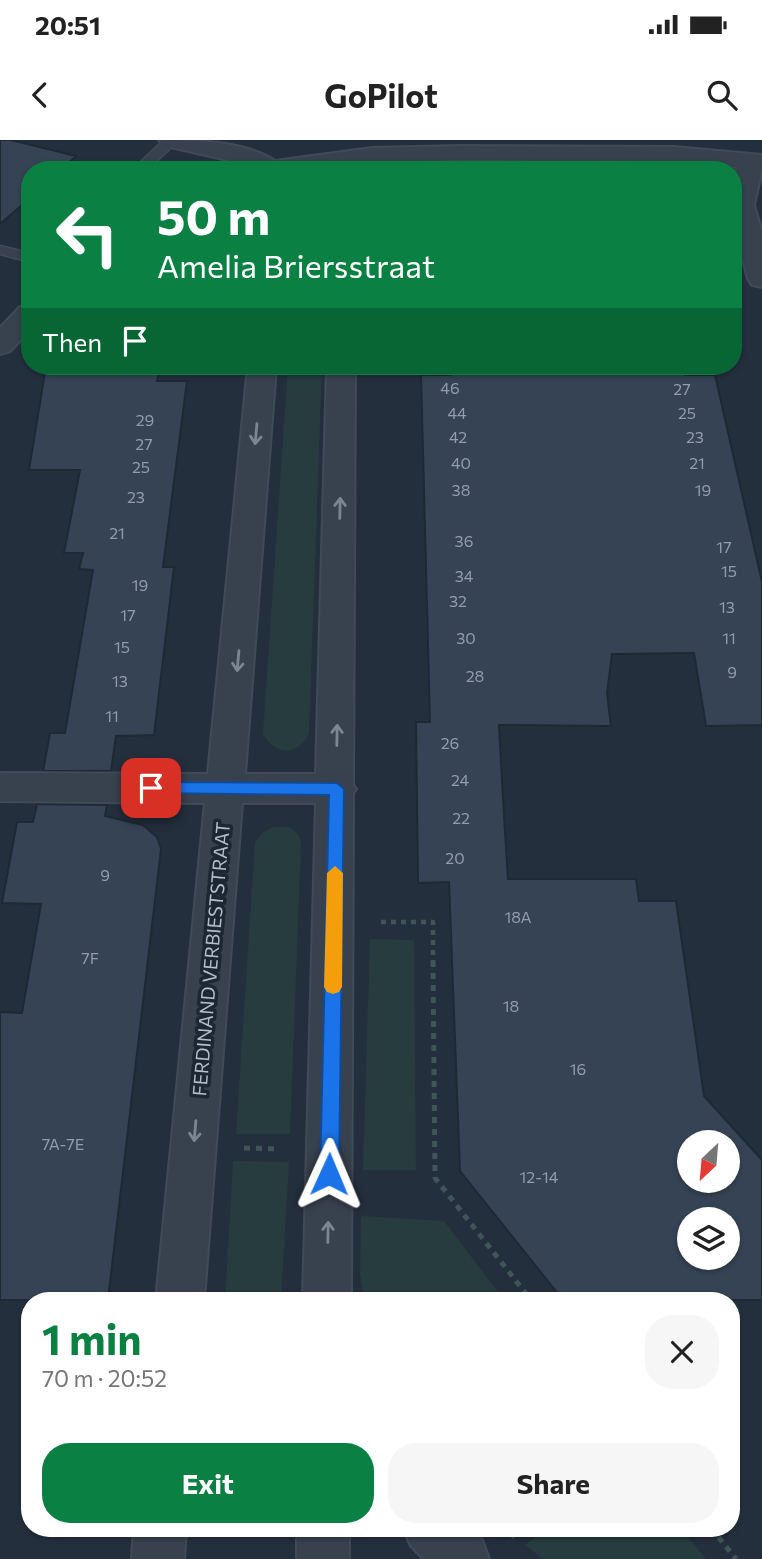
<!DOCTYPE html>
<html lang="en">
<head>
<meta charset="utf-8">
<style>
	:root { --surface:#fff; --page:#f6f6f6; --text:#222; --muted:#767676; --accent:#0b8043 }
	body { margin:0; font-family:Commissioner,sans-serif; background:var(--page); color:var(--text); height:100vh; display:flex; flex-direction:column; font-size:26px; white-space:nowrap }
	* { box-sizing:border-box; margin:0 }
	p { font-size:23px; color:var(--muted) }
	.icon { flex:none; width:38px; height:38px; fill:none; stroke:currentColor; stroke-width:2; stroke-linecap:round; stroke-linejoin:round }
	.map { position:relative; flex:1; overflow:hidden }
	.panel { position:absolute; left:21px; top:1152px; width:719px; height:245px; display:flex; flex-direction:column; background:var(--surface); border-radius:28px; box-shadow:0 2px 5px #0004 }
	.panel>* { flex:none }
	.hud { position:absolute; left:21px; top:21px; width:721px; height:214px; border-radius:28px; box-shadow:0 2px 5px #0004; background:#0b8043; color:#fff; overflow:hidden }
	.needle { width:46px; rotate:206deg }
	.buttons { position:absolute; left:677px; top:990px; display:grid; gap:14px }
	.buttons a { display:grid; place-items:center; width:63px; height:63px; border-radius:50%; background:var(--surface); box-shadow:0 2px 5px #0004; font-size:35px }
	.pin { position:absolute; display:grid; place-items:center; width:60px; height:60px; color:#fff; margin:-30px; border-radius:14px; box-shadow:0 4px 10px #0006 }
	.me { position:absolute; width:77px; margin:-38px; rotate:1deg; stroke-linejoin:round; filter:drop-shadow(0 0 5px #0008) }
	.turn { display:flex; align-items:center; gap:24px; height:147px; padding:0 21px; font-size:32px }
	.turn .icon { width:91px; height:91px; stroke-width:2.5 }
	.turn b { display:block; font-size:49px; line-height:60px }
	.then { display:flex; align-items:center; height:66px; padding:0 21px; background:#0003; gap:14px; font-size:26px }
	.round { display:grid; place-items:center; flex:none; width:74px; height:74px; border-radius:28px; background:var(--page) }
	.head { display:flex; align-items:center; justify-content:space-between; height:119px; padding:0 21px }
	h1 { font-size:42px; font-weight:700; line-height:52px; color:var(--accent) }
	.primary-button { display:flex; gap:14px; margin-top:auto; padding:14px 21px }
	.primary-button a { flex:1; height:80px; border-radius:28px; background:var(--accent); color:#fff; font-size:28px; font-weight:700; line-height:80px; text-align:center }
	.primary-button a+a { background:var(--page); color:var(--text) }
	.status { display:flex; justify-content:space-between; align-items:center; height:49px; padding:0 35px; background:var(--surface); direction:ltr }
	.status svg { height:19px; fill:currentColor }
	header { display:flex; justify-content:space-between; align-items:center; height:91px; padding:0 21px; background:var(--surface); font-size:32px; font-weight:700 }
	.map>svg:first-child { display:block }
	.green { fill:#263c3f }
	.building { fill:#364354; stroke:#1f2835; stroke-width:2; fill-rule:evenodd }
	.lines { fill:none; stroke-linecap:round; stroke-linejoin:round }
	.service-casing { stroke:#414a57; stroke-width:3 }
	.minor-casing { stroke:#414a57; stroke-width:4 }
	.path-far1 { stroke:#3f5557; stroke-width:4.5; stroke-dasharray:5 5; stroke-linecap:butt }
	.path { stroke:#3f5557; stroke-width:5; stroke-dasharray:6 6; stroke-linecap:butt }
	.service { fill:#38414e; fill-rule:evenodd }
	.minor { fill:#38414e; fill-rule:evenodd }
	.oneway { stroke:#7c8592 }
	.route { fill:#1a73e8; stroke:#114b97; stroke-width:2 }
	.slow { fill:#f59e0b }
	.labels { text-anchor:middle; stroke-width:7; stroke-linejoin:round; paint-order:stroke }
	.number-label { font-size:16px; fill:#929caa }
	.street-label { font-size:19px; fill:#b4bcc9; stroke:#1d2633 }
</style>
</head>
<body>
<div class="status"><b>20:51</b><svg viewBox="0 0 49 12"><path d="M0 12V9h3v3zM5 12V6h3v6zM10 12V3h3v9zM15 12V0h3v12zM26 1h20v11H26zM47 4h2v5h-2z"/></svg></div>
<header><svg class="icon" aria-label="back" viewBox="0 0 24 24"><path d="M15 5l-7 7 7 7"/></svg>GoPilot<svg class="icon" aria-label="search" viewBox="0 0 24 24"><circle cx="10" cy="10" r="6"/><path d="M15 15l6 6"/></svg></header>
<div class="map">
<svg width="762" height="1419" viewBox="0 0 762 1419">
	<rect width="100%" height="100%" fill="#242f3e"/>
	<path class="green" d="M288,226h34l-13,368c-12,22 -33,22 -46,0z
		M274,687h16l8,7 3,9 -11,291h-54l19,-292 8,-10z
		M370,799l44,1 2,230h-53z
		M233,1021l56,1 -8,138h-56z
		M361,1076l83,5 60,79h-140l-4,-26z
		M547,1388h134l25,31h-163l-18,-14z"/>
	<path class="building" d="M0,0h11l65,16 -15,14h-31v28l-30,26z
		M46,226h114l-3,15h30l-24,186h11l-20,168 -38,1 -5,35h-68l7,-38h15l28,-163 -14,-1 4,-16h-19l16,-83h-51z
		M451,226h232l2,9h30l47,207v143l-56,1 -12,-73 -82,1 -5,39 4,33 -112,-1 4,74 5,80h128l3,22h37l28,195 58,64v140h-199l-103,-129 -11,-289 -31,1 -2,-161h14l-9,-347h30zM690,1003h38v38h-38zM690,1080h38v38h-38z
		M37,664l70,1 -2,11 38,9 14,12 4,12 -53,451h-108v-288l22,1 19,-109 -39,-1 15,-81h16z"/>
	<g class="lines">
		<defs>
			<path id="service" d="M164,0h15l-32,30h-15z
				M0,106l30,7v9l-30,-8z"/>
			<path id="minor" d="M159,0c35,0 86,1 116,21l97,-13 88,-2 214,1 88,8v14l-8,36 8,28v54l-10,-2 -4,-6c-10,-38 -20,-72 -11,-112l-63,-6 -214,-1 -88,2 -53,8h-64l-6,-5 -87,-20z
				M30,165v25l-20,21 -10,3v-26l20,-21z
				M248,226h28l-31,408h71l11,-408h28l-2,419 3,4 -3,4 -2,507h-48l13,-497h-74l-38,497h-48l49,-497 -205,-2v-28l208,1z
				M134,1388h52l-2,31h-52z
				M297,1388h52v31h-52z
				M403,1388h65l14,12 7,19h-65l-13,-13z"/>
		</defs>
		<use href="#service" class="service-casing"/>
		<use href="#minor" class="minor-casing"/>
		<path class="path-far1" d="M381,782h52v40"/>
		<path class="path" d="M433,821l2,217 96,122
			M244,1008l36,1
			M711,1388l25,31
			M511,1397l13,-9"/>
		<use href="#service" class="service"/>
		<use href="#minor" class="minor"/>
	</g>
	<defs><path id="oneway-shaft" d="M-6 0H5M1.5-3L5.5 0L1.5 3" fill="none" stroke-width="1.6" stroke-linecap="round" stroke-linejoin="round" transform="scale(1.75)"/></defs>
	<g class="oneway">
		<use href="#oneway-shaft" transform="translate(256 294) rotate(95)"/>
		<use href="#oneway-shaft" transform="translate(340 368) rotate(-89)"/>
		<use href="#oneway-shaft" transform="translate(238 521) rotate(95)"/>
		<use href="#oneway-shaft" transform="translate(337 595) rotate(-89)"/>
		<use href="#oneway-shaft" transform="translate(195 991) rotate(95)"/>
		<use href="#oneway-shaft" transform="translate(328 1092) rotate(-89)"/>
	</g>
	<path class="route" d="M151,642l186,1 7,6 -5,385 -3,6 -7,3 -6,-3 -3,-6 9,-379 -178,-2 -7,-5z"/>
	<path class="slow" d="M335,726l8,7 -1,114 -3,5 -6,2 -6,-2 -3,-5 3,-114z"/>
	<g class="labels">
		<g class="number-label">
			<text x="450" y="254">46</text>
			<text x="682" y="255">27</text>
			<text x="457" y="279">44</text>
			<text x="687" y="279">25</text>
			<text x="145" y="286">29</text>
			<text x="458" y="303">42</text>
			<text x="695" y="303">23</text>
			<text x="144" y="310">27</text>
			<text x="461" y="329">40</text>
			<text x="697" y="329">21</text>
			<text x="141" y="333">25</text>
			<text x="461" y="356">38</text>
			<text x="703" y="356">19</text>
			<text x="136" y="363">23</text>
			<text x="117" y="399">21</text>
			<text x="464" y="407">36</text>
			<text x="724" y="413">17</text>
			<text x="729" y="437">15</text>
			<text x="464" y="442">34</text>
			<text x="140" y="451">19</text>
			<text x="458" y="467">32</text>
			<text x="727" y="473">13</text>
			<text x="128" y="481">17</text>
			<text x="466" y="504">30</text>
			<text x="729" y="504">11</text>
			<text x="122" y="513">15</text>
			<text x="732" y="538">9</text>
			<text x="475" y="542">28</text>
			<text x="120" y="547">13</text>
			<text x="112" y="582">11</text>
			<text x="450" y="609">26</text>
			<text x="460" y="646">24</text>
			<text x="461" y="684">22</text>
			<text x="455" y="724">20</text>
			<text x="105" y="741">9</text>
			<text x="518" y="783">18A</text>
			<text x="90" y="824">7F</text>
			<text x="511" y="872">18</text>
			<text x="578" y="935">16</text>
			<text x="63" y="1010">7A-7E</text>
			<text x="539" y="1043">12-14</text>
		</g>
		<g class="street-label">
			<text transform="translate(211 819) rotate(-85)" y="7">FERDINAND VERBIESTSTRAAT</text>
		</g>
	</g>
</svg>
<div class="buttons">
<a><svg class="needle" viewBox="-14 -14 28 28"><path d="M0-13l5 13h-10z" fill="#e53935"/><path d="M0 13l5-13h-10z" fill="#767676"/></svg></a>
<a><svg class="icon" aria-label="layers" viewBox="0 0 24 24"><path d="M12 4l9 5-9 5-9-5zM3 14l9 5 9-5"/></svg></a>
</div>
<div class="pin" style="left:151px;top:648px;background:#d93025"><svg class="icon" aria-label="arrive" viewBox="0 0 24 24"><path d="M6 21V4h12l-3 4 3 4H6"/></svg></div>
<svg class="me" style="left:329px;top:1034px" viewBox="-20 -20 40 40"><path d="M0-17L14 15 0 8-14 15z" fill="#1a73e8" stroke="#fff" stroke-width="4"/></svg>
<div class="hud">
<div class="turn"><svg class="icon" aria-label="left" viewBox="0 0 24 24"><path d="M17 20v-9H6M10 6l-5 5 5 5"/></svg><div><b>50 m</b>Amelia Briersstraat</div></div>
<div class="then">Then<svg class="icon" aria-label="arrive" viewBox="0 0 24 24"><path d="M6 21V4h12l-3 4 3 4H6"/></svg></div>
</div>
<section class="panel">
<div class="head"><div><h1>1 min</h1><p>70 m · 20:52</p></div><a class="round"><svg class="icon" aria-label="close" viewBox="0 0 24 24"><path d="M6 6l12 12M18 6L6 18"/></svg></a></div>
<div class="primary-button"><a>Exit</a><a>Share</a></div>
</section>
</div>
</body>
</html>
